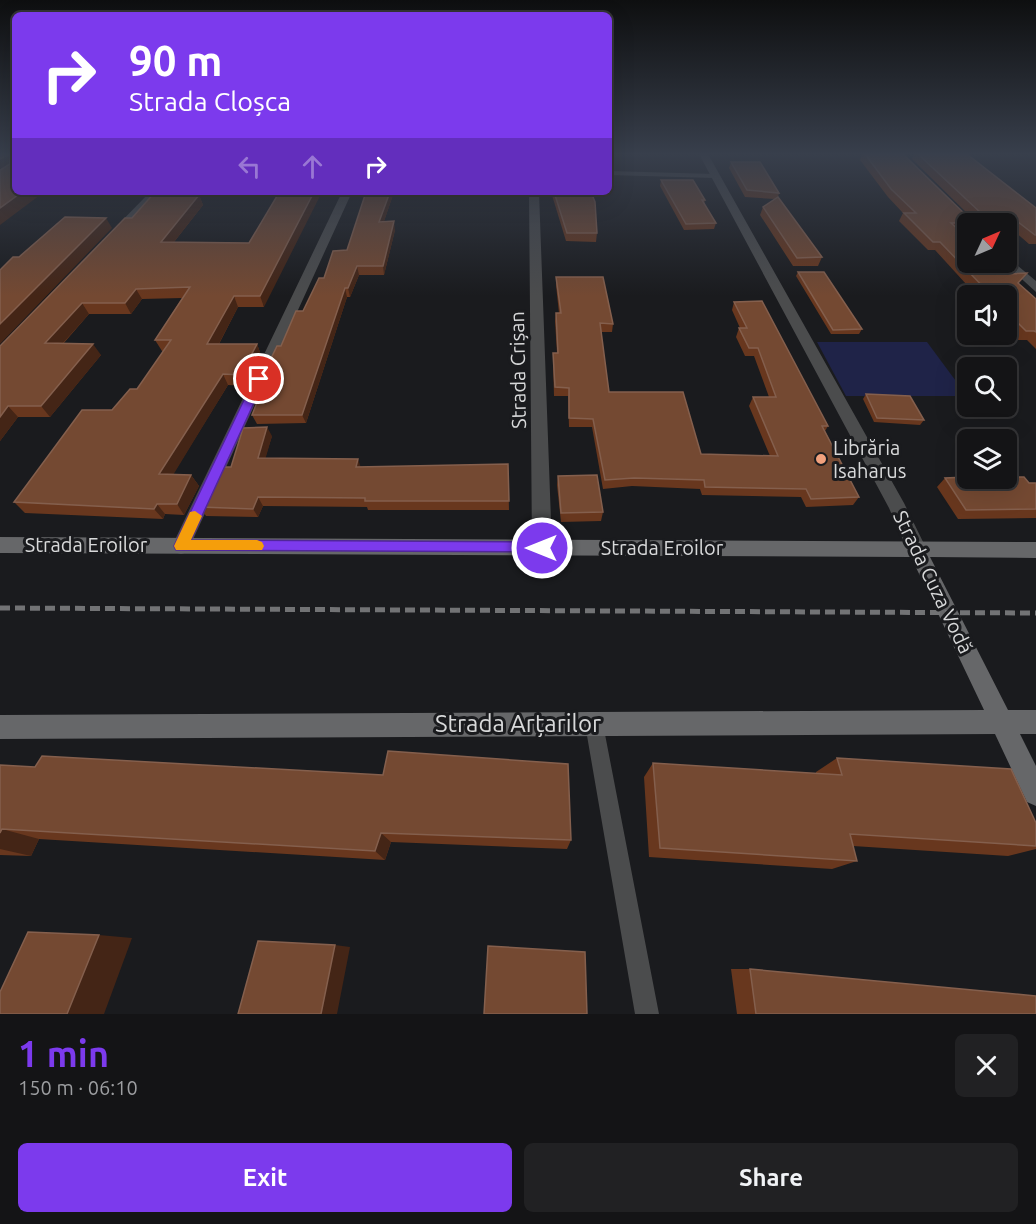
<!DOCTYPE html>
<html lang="en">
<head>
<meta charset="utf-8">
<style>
	:root { --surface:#141416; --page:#212123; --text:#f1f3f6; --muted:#9d9ea1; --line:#333335; --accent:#7c3aed }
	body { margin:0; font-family:Ubuntu,sans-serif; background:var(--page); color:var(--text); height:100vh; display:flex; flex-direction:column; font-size:22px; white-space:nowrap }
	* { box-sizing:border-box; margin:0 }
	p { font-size:20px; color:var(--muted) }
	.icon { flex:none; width:33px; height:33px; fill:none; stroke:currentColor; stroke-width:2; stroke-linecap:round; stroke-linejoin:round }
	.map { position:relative; height:1014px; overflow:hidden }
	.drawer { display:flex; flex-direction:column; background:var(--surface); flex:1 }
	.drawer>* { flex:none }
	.banner { position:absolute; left:12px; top:12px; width:600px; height:183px; border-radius:9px; box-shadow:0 6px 24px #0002,0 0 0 2px var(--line); background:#7c3aed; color:#fff; overflow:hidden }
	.needle { width:39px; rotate:46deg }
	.fabs { position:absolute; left:957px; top:213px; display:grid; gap:12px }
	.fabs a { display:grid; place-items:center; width:60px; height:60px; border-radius:9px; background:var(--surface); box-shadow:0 6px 24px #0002,0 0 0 2px var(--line); font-size:30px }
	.pin { position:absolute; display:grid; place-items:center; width:51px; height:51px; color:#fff; margin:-26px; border:3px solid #fff; border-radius:50%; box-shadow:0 2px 6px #0007 }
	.me { position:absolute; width:66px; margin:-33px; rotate:270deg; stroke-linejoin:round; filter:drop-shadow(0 0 4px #0008) }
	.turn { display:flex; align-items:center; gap:21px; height:126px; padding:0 18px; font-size:27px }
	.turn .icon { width:78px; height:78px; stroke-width:2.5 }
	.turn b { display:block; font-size:42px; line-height:51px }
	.lanes { display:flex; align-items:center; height:57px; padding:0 18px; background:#0003; justify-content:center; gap:30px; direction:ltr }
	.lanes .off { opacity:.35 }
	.round { display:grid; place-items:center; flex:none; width:63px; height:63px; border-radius:9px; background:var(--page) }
	.headline { display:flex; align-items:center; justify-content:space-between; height:102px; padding:0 18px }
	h1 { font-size:36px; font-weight:700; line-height:45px; color:var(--accent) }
	.button { display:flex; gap:12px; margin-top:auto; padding:12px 18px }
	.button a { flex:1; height:69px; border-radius:9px; background:var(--accent); color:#fff; font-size:24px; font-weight:700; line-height:69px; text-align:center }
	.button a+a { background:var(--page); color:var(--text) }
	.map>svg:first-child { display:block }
	.green { fill:#1f2348 }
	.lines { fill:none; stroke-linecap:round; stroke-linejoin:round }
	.lane { fill:#4b4c4d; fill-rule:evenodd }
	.street { fill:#4b4c4d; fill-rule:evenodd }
	.secondary { fill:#666769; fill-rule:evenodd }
	.rail { stroke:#727375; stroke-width:5; stroke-dasharray:10 5; stroke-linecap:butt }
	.wall { fill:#68371e }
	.shaded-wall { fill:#442516 }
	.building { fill:#744932; stroke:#845f4d; stroke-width:1.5 }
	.route { fill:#7c3aed; stroke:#51269a; stroke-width:1.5 }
	.slow { fill:#f59e0b }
	.poi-dot { fill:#f1a17d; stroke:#1a1b1e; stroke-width:2 }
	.labels { text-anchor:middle; stroke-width:6; stroke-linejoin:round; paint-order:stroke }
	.street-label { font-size:20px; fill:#d8d9da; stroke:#1a1b1e }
	.poi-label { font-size:20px; fill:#d8d9da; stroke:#1a1b1e; text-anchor:start }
	.near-street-label { font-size:24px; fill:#d8d9da; stroke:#1a1b1e }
</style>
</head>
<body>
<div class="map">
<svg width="1036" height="1014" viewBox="0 0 1036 1014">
	<rect width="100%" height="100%" fill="#1a1b1e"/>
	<path class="green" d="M817,342h110l40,54h-121z"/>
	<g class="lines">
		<path class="lane" d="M609,171l106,3 4,2 -4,2 -106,-3z
			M594,715l6,3 3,6 56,290h-24l-50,-290 3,-6z"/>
		<path class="street" d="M699,154h9l196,349 23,47 -3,6 -7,2 -7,-2 -21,-48z
			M150,192h11l-44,46h-8v-4z
			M342,192h10l-162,354 -2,6 -7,2 -7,-2 -2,-6z
			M529,192h10l13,356 -3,6 -7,2 -7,-2 -3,-6z
			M1006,256l30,25v11l-33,-30h3z"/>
		<path class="secondary" d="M0,537l1036,5v16l-106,-1 78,153h28v24h-16l16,32v40l-9,-4 -32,-68 -995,5v-24l984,-5 -73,-153 -911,-4z"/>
		<path class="rail" d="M0,608l1036,5"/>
	</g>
	<path class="wall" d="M862,154h41l68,66 2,-1 -61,-60 2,-5h32l90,54v36h-7l-16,-14h-7v-6h-38v7l-8,1 8,30 51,22 17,15v50l-9,-9h-9l-12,-13v-31h-29l-42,-46h-7l-29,-29 4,-8 -15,-16 -28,-37z
		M731,162l48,31 -1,4 44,60 -4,9h-25l-33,-51 3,-8 12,-8 -30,-2 -16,-29z
		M661,180l44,20 -1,4 12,19 -2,6 -30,1 -24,-44z
		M155,192h40l-2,3h6l4,10 -29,37 75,1 15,64h-26l-19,37h38l4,11 -15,31 -18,-1 -55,89 18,1 8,11 -15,29 -19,-1 -2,5 -138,-6 -11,-11 98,-92 25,-21 27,-38h-2l-7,-11 27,-42 -40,1 -11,15h-42l-26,30 38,11 -51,62h-32l-18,24v-95l132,-128z
		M394,192l-10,29 11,9 -11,45h-25l-9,22h-3l-41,126 -49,1 -5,-9 12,-30 -3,-6 63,-101z
		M551,192h40l6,41 -1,9 -30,-1z
		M798,272l64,57 -3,5h-28l-35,-58z
		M556,277l57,47 -1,8h-11l8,60 92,62 69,2 -21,-50 4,-9h16l-15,-41h-9l-9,-19 3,-9h1l-8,-18 2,-8 94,124 -3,5 34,66 -6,8 -47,2 -5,-10 -99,-2 -2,-6 -68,-3 -29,3 -11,-62h-23l-1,-31h-14l-1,-35v-8h4l-2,-32 1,-8h3l-3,-28z
		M866,394l58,26 -4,5 -46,-3 -11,-23z
		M272,436l-7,22 96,9 147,-3 1,46h-141l-1,-3 -104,-1 -5,11 -52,-1 -6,-9 31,-40z
		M558,476l45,36 -2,9 -40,1 -4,-37z
		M945,478l91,5v35l-78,1 -21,-32z
		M837,758l199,65v26l-28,7 -155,-10 4,15 -25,8 -183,-12 -5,-80 9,-14 163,11v-2z
		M0,765l571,75 -4,9 -176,-7 -6,18 -346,-21 -8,17 -31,-1z
		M731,969h19l286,45h-299z"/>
	<path class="shaded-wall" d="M10,154l5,8 -15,11v-14z
		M22,192h22l-44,33v-17z
		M183,192h12l-10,13 -5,-10z
		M314,192h8l-58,115 -4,-11z
		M390,192h4l-13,38 -2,-8z
		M199,195l4,10 -37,47 -5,-10z
		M106,218l6,10 -112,116v-20z
		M394,221l1,9 -11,45 -1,-9z
		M357,266l2,9 -9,22 -2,-9z
		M345,288l2,9 -41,126 -4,-8z
		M136,289l6,10 -11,15 -6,-11z
		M234,296l4,11 -25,48 -6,-11z
		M82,303l7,11 -36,40 -8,-11z
		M93,344l8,11 -51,62 -9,-11z
		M257,344l4,11 -15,31 -5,-11z
		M223,374l5,11 -61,100 -8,-11z
		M8,406l10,11 -18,24v-24z
		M267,427l5,9 -9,31 -5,-9z
		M358,459l3,9 -5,-1z
		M191,475l8,11 -15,29 -7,-11z
		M258,497l5,9 -5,11 -5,-8z
		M157,504l8,10 -2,5 -9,-10z
		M2,829l37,10 -8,17 -31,-7v-16z
		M381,833l10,9 -6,18 -10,-9z
		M99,935l33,3 -28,76h-37z
		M335,945l15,2 -13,67h-16z"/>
	<path class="building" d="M0,154h15v38h7l-22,16v-38l10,-6v-10l-10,5z
		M865,154h38l68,66 11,-3v-3l-64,-60h28l2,1h20l68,53v27h-1l-17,-13 -67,1 17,15v24h26l13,12 20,-1 -9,10 18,16v33l-2,-1h-8l-20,-20v-15h-14l-52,-54h-7l-29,-29h12l-25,-24z
		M731,162h29l19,31 -32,-3z
		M661,180h32l12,20h-3l14,23 -30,1z
		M155,192h28l-3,3h19l-38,47 88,1 28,-47h4l3,-4h30l-54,104h-26l-27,48h50l-16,31 -18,-1 -64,100 32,1 -14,29h-20l-3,5 -140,-7 68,-92h30l18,-21h7l34,-49h-16l35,-53 -54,2 -11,14h-43l-37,40 48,1 -52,62h-33l-8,11v-71l125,-128h7z
		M366,192h24l-11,30 15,-1 -11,45h-26l-9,22h-3l-43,127h-50l14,-36h-5l16,-33h4l15,-35h7l16,-33h5l9,-27 14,-1z
		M554,192h37l4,10 2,31h-30z
		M778,197l44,60 -25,1 -34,-51z
		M65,217l41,1 -106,106v-54l13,-13h6z
		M798,272h26l38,57 -29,1z
		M556,277h47l10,47 -13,-1 9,69h74l18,62 77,2 -25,-59h23l-18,-49h-9l-10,-20h8l-13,-26 28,-1 66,125h-6l37,71 -48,2 -5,-10 -101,-2 -1,-7 -70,-2 -29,2 -12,-61 -24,-1v-30l-14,-1 -2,-34h5l-2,-40h5z
		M866,394l44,2 14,24 -47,-2z
		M267,427l-9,31 100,1 -2,8 152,-3 1,37h-144v-3l-107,-1 -5,12 -53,-2 21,-40h10l12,-39z
		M597,475l6,37 -42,1 -3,-37z
		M968,477v1h38v-1h18l5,6h7v26l-70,1 -21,-32z
		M388,751l180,13 3,76 -190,-7 -6,18 -373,-22 -2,4v-68l35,2 7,-11 341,19z
		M837,758l174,11 25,54v23l-186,-12 7,27 -197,-13 -7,-85 189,12z
		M28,932l71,3 -32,79h-67v-22z
		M258,941l77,4 -14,69h-83z
		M488,946l97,6 2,62h-103z
		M750,969l286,27v18h-280z"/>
	<linearGradient id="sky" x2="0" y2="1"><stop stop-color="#0e0f10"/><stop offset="0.52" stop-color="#383f4c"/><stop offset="1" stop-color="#383f4c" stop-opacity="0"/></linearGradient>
	<rect width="1036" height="296" fill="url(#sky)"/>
	<path class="route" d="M255,377l10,2 -74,161 351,2 7,6 -2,4 -371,-2 -2,-4z"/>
	<path class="slow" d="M195,511l7,5 -11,24h66l5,2 2,4 -2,4h-86l-2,-4 16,-34z"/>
	<circle class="poi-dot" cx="821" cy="459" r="6"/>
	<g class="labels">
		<g class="street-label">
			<text transform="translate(518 370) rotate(-91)" y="7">Strada Crișan</text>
			<text x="86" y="552">Strada Eroilor</text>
			<text x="662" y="555">Strada Eroilor</text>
			<text transform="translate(933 582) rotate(64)" y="7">Strada Cuza Vodă</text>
		</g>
		<g class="poi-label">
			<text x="833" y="455">Librăria<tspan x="833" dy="23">Isaharus</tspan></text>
		</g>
		<g class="near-street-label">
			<text x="518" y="732">Strada Arțarilor</text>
		</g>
	</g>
</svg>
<div class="fabs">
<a><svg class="needle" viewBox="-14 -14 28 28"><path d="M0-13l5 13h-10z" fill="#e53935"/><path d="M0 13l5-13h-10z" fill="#9d9ea1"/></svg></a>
<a><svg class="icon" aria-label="sound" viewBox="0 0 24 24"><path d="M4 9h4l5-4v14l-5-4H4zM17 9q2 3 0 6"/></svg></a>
<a><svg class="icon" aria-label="search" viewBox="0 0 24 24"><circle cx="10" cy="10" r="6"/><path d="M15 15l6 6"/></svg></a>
<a><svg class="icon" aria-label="layers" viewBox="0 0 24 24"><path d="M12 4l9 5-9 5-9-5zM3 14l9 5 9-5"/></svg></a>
</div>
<div class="pin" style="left:259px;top:379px;background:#d93025"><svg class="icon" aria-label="arrive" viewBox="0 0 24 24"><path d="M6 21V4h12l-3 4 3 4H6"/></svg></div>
<svg class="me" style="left:542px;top:548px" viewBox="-20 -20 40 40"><circle r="17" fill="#7c3aed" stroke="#fff" stroke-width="3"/><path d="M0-11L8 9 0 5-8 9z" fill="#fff"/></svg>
<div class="banner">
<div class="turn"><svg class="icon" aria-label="right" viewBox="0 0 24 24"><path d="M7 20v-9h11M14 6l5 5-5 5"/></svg><div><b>90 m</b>Strada Cloșca</div></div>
<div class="lanes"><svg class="icon off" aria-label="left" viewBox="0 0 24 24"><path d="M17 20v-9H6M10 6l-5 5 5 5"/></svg><svg class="icon off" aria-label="ahead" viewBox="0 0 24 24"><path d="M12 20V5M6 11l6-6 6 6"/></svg><svg class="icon" aria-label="right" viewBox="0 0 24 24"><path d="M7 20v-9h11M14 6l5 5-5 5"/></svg></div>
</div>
</div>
<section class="drawer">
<div class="headline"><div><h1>1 min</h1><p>150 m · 06:10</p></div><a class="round"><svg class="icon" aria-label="close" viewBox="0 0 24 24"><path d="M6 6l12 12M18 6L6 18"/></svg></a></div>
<div class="button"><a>Exit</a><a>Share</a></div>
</section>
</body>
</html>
